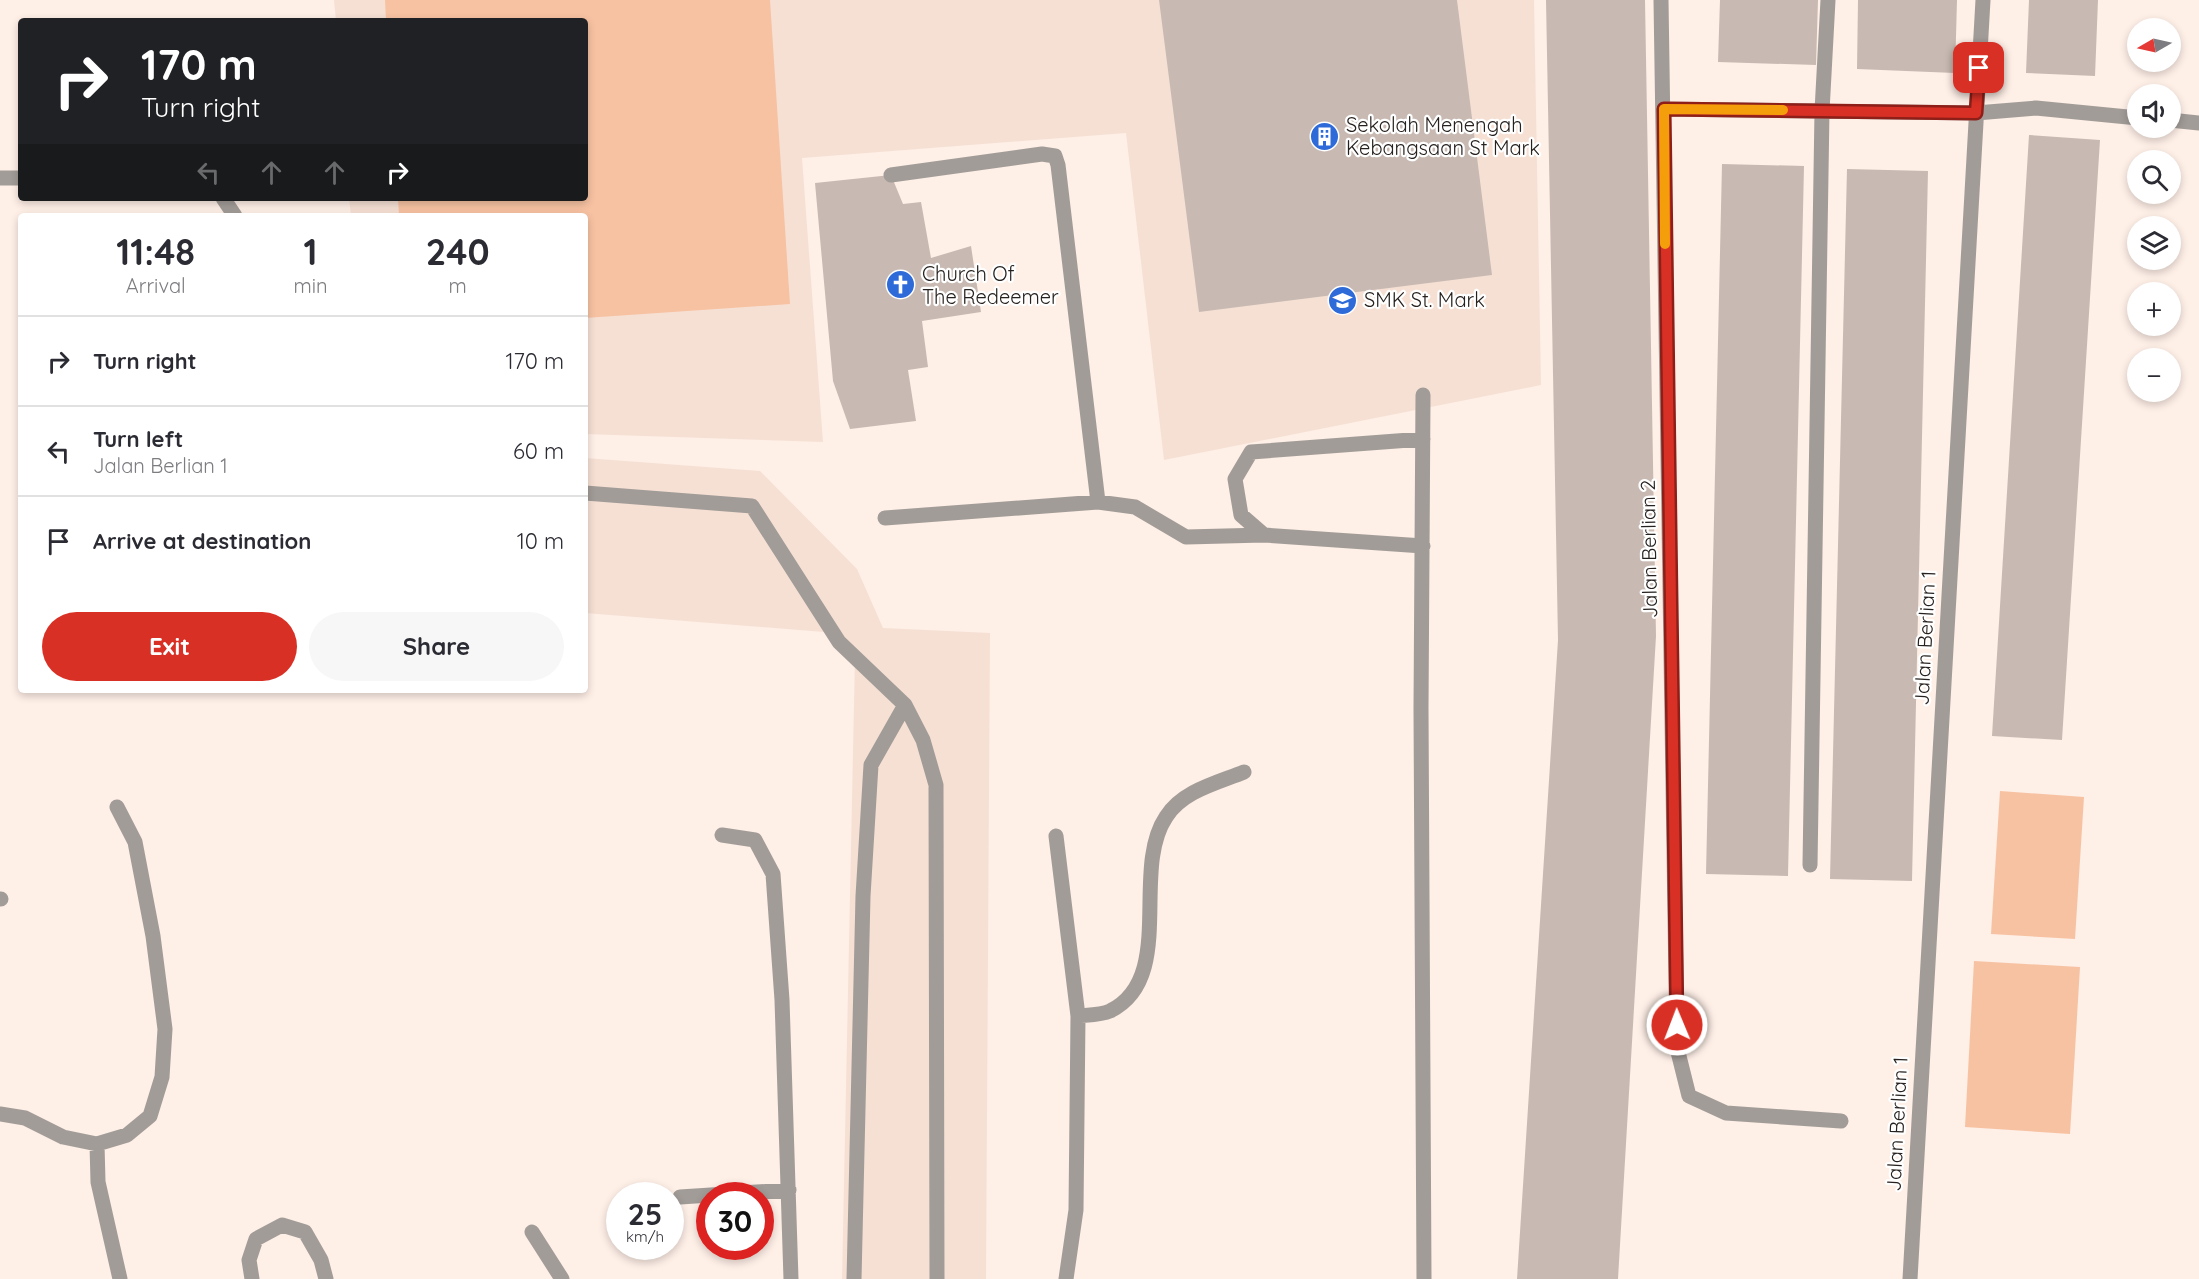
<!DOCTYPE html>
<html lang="en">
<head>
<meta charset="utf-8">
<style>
	:root { --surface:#fff; --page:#f7f7f7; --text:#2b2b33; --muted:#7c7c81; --line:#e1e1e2; --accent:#d93025 }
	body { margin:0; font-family:Quicksand,sans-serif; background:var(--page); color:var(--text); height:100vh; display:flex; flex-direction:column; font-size:22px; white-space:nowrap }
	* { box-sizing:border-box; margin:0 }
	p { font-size:20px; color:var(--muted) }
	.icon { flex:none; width:33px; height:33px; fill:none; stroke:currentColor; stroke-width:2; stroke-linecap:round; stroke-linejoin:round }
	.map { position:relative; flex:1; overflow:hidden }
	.sheet { position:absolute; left:18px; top:213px; width:570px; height:480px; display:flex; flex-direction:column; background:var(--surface); border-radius:6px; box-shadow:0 3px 9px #0003 }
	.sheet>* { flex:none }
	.hud { position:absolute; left:18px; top:18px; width:570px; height:183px; border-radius:6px; box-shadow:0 3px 9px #0003; background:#202124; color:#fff; overflow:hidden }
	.needle { width:39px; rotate:261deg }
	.tools { position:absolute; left:2127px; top:18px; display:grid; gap:12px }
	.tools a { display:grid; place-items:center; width:54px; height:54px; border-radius:50%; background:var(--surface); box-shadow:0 3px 9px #0003; font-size:30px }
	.speed { position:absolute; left:606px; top:1182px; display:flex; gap:12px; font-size:30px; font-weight:700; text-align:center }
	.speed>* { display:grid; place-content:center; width:78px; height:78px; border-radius:50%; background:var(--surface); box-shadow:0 3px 9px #0003; line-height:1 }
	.speed small { font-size:15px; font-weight:400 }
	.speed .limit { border:9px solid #d22; background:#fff; color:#111 }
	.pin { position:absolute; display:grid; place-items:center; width:51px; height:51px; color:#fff; margin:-26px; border-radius:12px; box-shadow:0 3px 9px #0006 }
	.me { position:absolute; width:66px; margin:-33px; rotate:359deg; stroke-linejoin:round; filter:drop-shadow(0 0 4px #0008) }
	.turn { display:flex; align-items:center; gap:21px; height:126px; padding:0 24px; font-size:27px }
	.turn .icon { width:78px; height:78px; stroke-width:2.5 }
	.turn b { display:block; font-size:42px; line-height:51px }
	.lanes { display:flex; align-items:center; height:57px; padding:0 24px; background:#0003; justify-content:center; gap:30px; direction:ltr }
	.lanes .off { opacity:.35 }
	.eta { display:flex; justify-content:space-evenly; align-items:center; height:102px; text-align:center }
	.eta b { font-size:36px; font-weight:800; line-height:42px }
	.cta { display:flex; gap:12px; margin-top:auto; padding:12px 24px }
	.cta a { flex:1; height:69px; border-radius:36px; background:var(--accent); color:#fff; font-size:24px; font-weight:800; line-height:69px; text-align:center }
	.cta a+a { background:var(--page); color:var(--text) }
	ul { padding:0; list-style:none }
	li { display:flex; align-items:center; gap:18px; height:90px; padding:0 24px; border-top:2px solid var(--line) }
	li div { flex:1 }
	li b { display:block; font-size:22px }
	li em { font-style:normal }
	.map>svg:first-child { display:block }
	.built { fill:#f6e0d4 }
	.green { fill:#f7c2a2 }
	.building { fill:#c8bab2 }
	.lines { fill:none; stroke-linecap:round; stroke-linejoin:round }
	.minor { stroke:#a29c98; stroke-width:15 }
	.route-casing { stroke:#8d1f18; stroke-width:15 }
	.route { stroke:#d93025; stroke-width:10 }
	.slow { stroke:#f59e0b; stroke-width:10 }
	.labels { text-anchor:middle; stroke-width:4.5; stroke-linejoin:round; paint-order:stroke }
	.poi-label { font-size:20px; fill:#26211e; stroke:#fff; text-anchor:start }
	.street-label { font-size:20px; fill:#26211e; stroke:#fff }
</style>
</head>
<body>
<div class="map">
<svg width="2199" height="1279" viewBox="0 0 2199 1279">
	<rect width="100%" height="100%" fill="#feefe7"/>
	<path class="built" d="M334,0h1200l7,385 -377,75 -38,-327 -324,25 21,284 -238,-8v-218h-234l-2,-18h236v-177h-249z
		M585,458l175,13 97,98 26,59 107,5 -4,646h-144l13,-623 -19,-23 -251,-20z"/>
	<path class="green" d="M385,0h385l20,304 -205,14v-102h-186l-1,-18h187v-177h-199z
		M2000,791l84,6 -9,142 -84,-5z
		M1974,961l106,6 -10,167 -105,-7z"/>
	<path class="building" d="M1159,0h298l35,275 -293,37z
		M1546,0h99l11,636 -38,643h-101l41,-639z
		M1720,0h98l-2,65 -98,-3z
		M1858,0h99l-2,73 -98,-4z
		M2029,0h69l-3,76 -69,-3z
		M2029,135l71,5 -38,600 -70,-4z
		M1722,164l82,2 -16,710 -82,-2z
		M1847,169l81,2 -16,710 -82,-2z
		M891,175l12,29 18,-2 10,56 40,-12 10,66 -59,9 6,46 -20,3 8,51 -66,8 -17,-48 -18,-198z"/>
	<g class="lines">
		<path class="minor" d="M1661,0l16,1048 12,48 37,17 115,8
			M1663,109l313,4 60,-5 102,10
			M2170,120l29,3
			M891,175l151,-21 13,2 3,9 40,337
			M0,178h21
			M223,198l12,18
			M1423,395l-2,313 3,571
			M585,493l167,13 87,136 66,63 18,35 13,45 1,494
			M885,518l213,-16 37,5 51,30 78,-2 159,11
			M1264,535l-23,-20 -6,-36 16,-27 172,-13
			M722,835l33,5 18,34 9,126 9,279
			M1056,836l22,180 -2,194 -10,69
			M1810,865l12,-754 6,-111
			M0,899h1
			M1078,1016c9,-1 23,-1 32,-5 67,-33 20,-140 56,-194 16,-26 51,-34 78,-45
			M0,1114l25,4 38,19 34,7 30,-9 23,-19 12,-39 3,-48 -12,-93 -18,-94 -18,-35
			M97,1144l1,38 22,97
			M680,1197l109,-7
			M532,1232l30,47
			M252,1279l-3,-19 7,-21 26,-14 23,7 16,28 5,19
			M854,1279l9,-383 8,-131 34,-60
			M1910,1279l73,-1279"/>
	</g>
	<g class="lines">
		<defs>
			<path id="route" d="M1677,1025l-13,-916 312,4 3,-45"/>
		</defs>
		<use href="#route" class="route-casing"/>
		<use href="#route" class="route"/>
		<path class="slow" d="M1665,244l-1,-135 119,1"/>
	</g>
	<defs>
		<symbol id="building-disc" viewBox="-11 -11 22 22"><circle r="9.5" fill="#2e6ad8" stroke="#fff"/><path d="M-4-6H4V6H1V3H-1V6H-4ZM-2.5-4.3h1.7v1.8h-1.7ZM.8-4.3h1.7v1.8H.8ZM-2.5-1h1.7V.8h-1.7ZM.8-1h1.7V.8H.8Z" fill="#fff"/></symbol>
		<symbol id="church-disc" viewBox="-11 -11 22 22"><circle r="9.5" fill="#2e6ad8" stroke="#fff"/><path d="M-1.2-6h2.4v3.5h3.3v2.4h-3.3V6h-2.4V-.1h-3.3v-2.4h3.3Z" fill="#fff"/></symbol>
		<symbol id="school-disc" viewBox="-11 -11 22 22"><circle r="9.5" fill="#2e6ad8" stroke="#fff"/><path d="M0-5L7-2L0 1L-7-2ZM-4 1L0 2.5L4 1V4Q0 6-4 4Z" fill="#fff"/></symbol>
	</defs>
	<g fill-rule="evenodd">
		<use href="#building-disc" x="1308" y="120" width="33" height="33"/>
		<use href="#church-disc" x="884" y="268" width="33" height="33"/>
		<use href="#school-disc" x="1326" y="284" width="33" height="33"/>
	</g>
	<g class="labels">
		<g class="poi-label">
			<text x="1346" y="132">Sekolah Menengah<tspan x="1346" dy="23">Kebangsaan St Mark</tspan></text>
			<text x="922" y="281">Church Of<tspan x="922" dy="23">The Redeemer</tspan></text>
			<text x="1364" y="307">SMK St. Mark</text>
		</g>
		<g class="street-label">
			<text transform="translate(1649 549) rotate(-91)" y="7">Jalan Berlian 2</text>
			<text transform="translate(1925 638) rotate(-87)" y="7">Jalan Berlian 1</text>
			<text transform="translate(1897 1124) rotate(-87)" y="7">Jalan Berlian 1</text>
		</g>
	</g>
</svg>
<div class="tools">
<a><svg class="needle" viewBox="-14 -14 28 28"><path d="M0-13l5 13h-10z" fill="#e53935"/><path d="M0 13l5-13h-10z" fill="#7c7c81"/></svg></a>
<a><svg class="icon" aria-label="sound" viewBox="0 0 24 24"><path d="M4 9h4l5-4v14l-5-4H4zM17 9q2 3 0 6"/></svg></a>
<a><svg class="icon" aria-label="search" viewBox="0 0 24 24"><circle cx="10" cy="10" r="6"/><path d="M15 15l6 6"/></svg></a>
<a><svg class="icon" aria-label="layers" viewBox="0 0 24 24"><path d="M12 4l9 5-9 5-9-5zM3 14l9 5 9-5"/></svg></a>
<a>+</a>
<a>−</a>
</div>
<div class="speed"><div>25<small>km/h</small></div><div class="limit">30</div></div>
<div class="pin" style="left:1979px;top:68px;background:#d93025"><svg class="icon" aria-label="arrive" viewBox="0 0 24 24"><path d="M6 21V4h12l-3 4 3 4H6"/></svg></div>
<svg class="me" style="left:1677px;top:1025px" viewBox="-20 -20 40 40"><circle r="17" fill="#d93025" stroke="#fff" stroke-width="3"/><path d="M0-11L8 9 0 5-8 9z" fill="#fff"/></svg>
<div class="hud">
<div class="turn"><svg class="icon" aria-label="right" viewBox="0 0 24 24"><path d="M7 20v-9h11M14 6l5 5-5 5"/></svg><div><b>170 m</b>Turn right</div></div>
<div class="lanes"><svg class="icon off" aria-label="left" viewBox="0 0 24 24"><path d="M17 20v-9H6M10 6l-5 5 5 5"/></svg><svg class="icon off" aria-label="ahead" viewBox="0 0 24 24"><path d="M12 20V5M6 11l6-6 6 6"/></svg><svg class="icon off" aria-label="ahead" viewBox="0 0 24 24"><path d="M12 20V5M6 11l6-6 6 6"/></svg><svg class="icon" aria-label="right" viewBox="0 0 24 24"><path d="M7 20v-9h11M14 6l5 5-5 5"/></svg></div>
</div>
<section class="sheet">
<div class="eta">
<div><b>11:48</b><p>Arrival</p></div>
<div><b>1</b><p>min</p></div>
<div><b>240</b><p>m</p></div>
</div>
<ul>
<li><svg class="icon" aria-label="right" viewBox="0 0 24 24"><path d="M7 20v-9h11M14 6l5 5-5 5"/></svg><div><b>Turn right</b></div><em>170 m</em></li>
<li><svg class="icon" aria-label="left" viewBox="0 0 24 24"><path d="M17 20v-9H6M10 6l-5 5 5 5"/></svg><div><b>Turn left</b><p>Jalan Berlian 1</p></div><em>60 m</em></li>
<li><svg class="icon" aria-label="arrive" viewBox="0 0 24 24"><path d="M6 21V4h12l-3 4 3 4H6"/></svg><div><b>Arrive at destination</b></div><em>10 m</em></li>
</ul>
<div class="cta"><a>Exit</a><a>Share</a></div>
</section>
</div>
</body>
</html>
